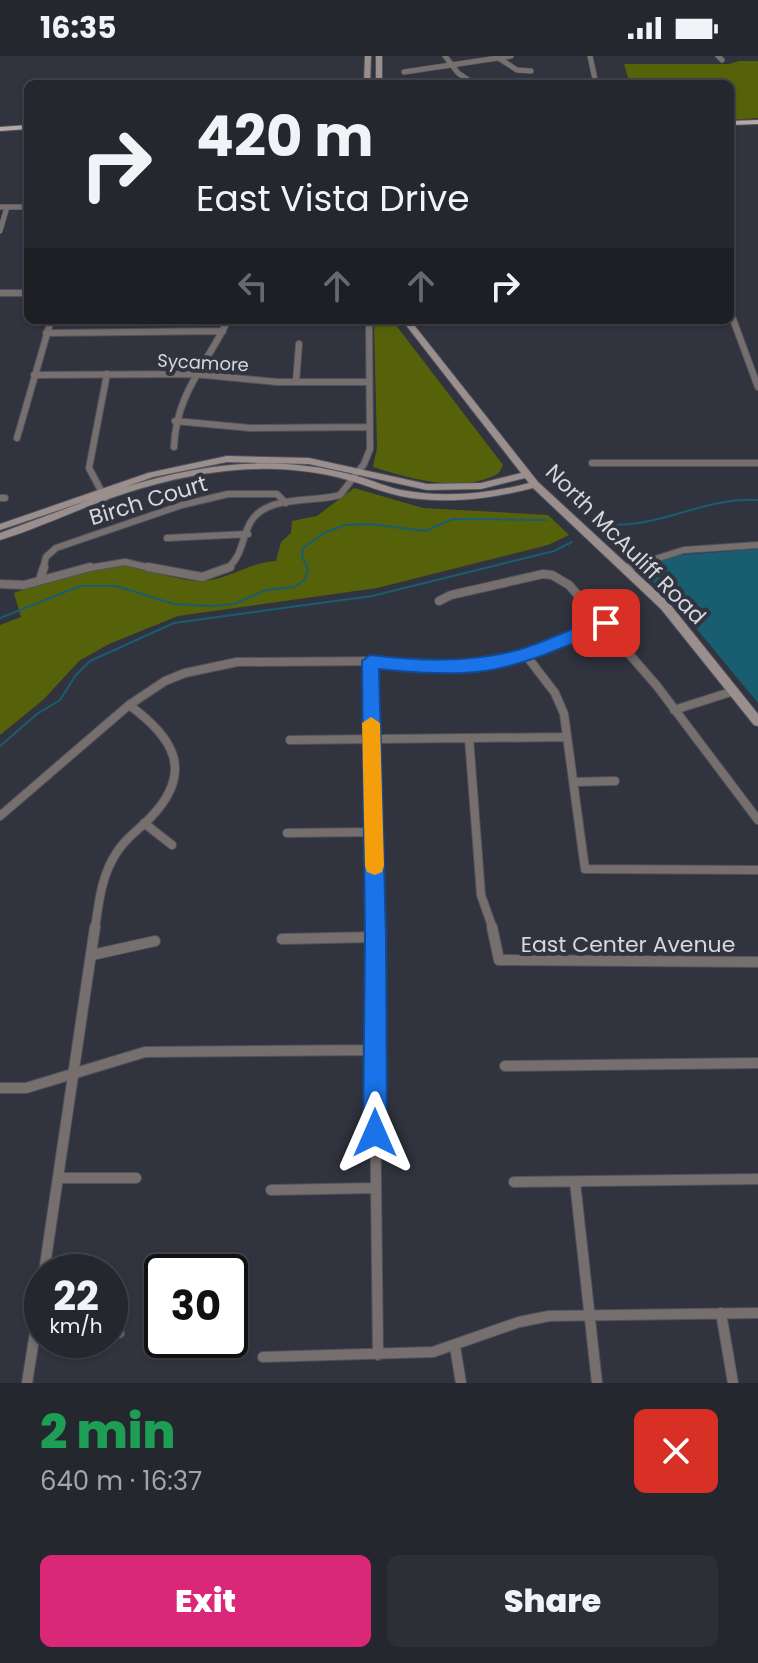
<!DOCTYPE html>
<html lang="en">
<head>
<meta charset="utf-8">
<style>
	:root { --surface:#25272f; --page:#2d2f37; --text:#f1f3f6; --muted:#a3a5aa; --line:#42444b; --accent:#db2777 }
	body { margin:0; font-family:Poppins,sans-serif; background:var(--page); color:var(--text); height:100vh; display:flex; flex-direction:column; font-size:30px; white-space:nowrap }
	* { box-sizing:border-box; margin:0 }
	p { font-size:26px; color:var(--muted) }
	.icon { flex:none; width:44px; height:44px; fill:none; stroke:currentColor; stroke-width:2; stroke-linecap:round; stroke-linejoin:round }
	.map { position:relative; height:1327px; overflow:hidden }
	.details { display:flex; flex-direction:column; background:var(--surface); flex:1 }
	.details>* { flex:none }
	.banner { position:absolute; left:24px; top:24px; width:710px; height:244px; border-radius:12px; box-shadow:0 2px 6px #0004,0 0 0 2px var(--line); background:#25272f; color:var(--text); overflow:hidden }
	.speed { position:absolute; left:24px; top:1198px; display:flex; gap:16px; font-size:40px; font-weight:700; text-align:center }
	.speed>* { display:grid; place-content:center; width:104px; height:104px; border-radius:50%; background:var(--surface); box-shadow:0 2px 6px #0004,0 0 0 2px var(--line); line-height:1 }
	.speed small { font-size:20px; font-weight:400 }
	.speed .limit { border:4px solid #111; border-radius:12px; background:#fff; color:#111 }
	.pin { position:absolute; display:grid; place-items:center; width:68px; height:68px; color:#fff; margin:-34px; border-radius:16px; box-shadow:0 4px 12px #0006 }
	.me { position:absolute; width:88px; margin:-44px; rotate:0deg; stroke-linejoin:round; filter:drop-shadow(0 0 6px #0008) }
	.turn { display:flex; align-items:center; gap:28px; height:168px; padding:0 40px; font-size:36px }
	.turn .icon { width:104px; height:104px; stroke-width:2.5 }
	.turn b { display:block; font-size:56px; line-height:68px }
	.lanes { display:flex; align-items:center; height:76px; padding:0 40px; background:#0003; justify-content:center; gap:40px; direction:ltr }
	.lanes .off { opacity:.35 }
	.round { display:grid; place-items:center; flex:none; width:84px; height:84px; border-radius:12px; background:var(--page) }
	.head { display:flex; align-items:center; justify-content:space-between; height:136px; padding:0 40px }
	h1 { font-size:48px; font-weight:800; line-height:60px; color:#1e9e55 }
	.action { display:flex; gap:16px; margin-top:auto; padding:16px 40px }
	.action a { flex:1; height:92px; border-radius:12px; background:var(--accent); color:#fff; font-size:32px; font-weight:800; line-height:92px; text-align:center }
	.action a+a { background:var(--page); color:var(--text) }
	.status { display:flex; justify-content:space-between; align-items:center; height:56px; padding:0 40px; background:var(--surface); direction:ltr }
	.status svg { height:22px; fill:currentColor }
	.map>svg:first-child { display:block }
	.green { fill:#56620a }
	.water { fill:#195d71 }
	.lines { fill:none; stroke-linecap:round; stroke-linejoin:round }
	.stream { stroke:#195d71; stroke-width:2 }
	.street-far3-casing { stroke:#4f525c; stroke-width:6 }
	.street-far2-casing { stroke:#4f525c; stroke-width:8 }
	.street-far1-casing { stroke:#4f525c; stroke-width:10 }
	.street-casing { stroke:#4f525c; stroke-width:12 }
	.secondary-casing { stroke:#4f525c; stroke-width:2 }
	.primary-casing { stroke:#4f525c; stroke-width:2 }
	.street-far3 { stroke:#766f6d; stroke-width:5 }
	.street-far2 { stroke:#766f6d; stroke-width:6 }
	.street-far1 { stroke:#766f6d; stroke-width:8 }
	.street { stroke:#766f6d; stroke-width:10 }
	.secondary { fill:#9a8f8d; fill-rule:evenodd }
	.primary { fill:#b6a8a5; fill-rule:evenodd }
	.route { fill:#1a73e8; stroke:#114b97; stroke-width:2 }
	.slow { fill:#f59e0b }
	.labels { text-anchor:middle; stroke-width:8; stroke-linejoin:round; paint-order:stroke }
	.far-street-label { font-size:18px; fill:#d6d8df; stroke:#31343f }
	.street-label { font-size:22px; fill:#d6d8df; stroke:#31343f }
</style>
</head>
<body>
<div class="status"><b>16:35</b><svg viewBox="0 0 49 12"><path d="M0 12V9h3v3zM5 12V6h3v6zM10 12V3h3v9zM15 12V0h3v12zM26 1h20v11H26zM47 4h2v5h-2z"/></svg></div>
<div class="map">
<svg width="758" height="1327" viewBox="0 0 758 1327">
	<rect width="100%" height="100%" fill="#31343f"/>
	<path class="green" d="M739,5h19v57l-28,2v-36h-100l-6,-20h105z
		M392,264l111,145 -4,8c-37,21 -88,6 -126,-6l4,-19 -3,-127z
		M354,432l69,20 125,7 21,20 -21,10 -171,43 -199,28 -69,28 -30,17 -35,38 -44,36v-110l21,-8 -7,-24c30,-11 81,-32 113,-27 24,3 48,15 73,15 27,0 49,-19 76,-20l5,-19 10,-9 1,-12 25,-5z"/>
	<path class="water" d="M758,493v154l-81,-98 -35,-34 4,-6 34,-10z"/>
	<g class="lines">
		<path class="stream" d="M591,466c63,13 104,-25 167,-22
			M600,473l8,-2
			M0,562l80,-32h36l58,18 37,2 23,-2 32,-14 28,-3 11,-7 3,-11 -6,-12 1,-9 21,-15 21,-8 24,-1 56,7 28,-12 94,1
			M0,690l37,-32 23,-14 16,-25 14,-14 84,-38 198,-27 182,-45 18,-9"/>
		<defs>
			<path id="street-far3" d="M445,0l13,17 16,11
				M590,0l5,23
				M718,0l4,4
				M500,3l17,11 14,1
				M404,16l107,-16
				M0,151h28
				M0,175l7,-24"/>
			<path id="street-far2" d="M0,237h28
				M730,255l28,76
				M46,277l177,-2
				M34,319l160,-1 83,8h92
				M296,326l3,-38
				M175,365l75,7 120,-1
				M17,382l34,-118
				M174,391c2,-54 32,-81 54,-127
				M592,407h166
				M0,442h5
				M105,442l-16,-30 18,-94
				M167,482l81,-4
				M626,512l58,-18 74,-5
				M43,513l3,-12 10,-9 126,-43 46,-11h49l9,9
				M83,513l42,-7 30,7
				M227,513c16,-14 14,-29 23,-46 16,-29 63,-20 90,-28l24,-31 6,-15 -1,-129"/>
			<path id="street-far1" d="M148,511l54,10 28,-10
				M626,512l5,-1
				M40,524l4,-13
				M0,528l24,1 66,-18
				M439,545l12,-6 92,-21 9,1 17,10 88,101 101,134
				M525,598l30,39 9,21 21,155 173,1
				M370,605l3,268
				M674,654l60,-19
				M469,682l12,157 12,34
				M290,684l277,-3
				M575,726l40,-1
				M0,760l129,-111 36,-24 20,-8 52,-11 148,-1 44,7 38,-1 42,-8 97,-36
				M144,767l28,22
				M287,777l87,-1
				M95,873c4,-28 6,-53 22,-77 9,-15 23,-23 34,-35 44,-46 22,-80 -22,-112"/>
			<path id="street" d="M373,871l5,428
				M492,871l7,33 259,2
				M282,883l94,-2
				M92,899l63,-14
				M505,1010l253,-3
				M0,1032h26l119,-36 229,-2
				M59,1122h77
				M514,1126l244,-3
				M575,1126l22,201
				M271,1134l105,-2
				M44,1216l51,-345
				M721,1257l12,70
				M110,1277h9
				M455,1291l6,36
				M263,1301l170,-5 86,-30 30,-6 209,-3
				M27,1327l15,-95"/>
			<path id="secondary" d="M365,0h6l-1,28h-6z
				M376,0h6v28h-6z
				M402,264h8l128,162 131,121 89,111v12l-4,-1 -93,-116 -128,-121c-43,11 -89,17 -133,8 -18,-4 -34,-11 -52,-16 -29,-8 -61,-12 -91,-11 -55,1 -108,15 -160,34 -32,12 -64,27 -97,37v-7l89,-33 -89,30v-6l148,-51 79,-17 82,2 118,26 54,-1 40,-10zM227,406l82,2 118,26 54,-1 44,-11 4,5c-41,11 -85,15 -128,7 -14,-3 -27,-9 -41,-13 -17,-5 -35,-9 -54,-11 -62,-8 -121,3 -181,21l28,-10z"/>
			<path id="primary" d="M758,64v4l-28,1v-4z
				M28,69v4l-28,2v-4z"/>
		</defs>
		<use href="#street-far3" class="street-far3-casing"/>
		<use href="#street-far2" class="street-far2-casing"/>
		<use href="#street-far1" class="street-far1-casing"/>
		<use href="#street" class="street-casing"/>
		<use href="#secondary" class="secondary-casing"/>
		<use href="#primary" class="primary-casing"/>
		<use href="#street-far3" class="street-far3"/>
		<use href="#street-far2" class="street-far2"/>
		<use href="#street-far1" class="street-far1"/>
		<use href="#street" class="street"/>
		<use href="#secondary" class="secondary"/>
		<use href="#primary" class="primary"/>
	</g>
	<path class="route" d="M606,561l6,2 2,4 -2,4c-43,17 -88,40 -135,45 -33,3 -65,0 -98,-3l7,268 1,196 -4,7 -8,4 -8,-4 -4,-7 2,-196 -3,-276 8,-6c51,6 98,8 148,-5 30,-9 58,-24 88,-33z"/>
	<path class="slow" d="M371,661l9,6 4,143 -2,6 -7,3 -8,-3 -2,-6 -3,-143z"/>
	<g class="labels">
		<g class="far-street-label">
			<text transform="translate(203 307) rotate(3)" y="6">Sycamore</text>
		</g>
		<g class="street-label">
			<text transform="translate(148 444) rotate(-17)" y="8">Birch Court</text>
			<text transform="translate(626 488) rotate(45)" y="8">North McAuliff Road</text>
			<text x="628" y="896">East Center Avenue</text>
		</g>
	</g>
</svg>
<div class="speed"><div>22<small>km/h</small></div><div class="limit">30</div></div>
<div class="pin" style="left:606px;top:567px;background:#d93025"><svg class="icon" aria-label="arrive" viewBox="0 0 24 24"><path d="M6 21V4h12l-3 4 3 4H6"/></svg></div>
<svg class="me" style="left:375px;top:1077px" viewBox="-20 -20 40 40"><path d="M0-17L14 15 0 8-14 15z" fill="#1a73e8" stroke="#fff" stroke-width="4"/></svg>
<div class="banner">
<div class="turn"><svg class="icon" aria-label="right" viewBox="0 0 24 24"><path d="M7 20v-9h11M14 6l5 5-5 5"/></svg><div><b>420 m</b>East Vista Drive</div></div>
<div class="lanes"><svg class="icon off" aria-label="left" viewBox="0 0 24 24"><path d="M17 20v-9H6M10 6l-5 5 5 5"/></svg><svg class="icon off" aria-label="ahead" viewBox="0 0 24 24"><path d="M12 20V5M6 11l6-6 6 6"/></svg><svg class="icon off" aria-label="ahead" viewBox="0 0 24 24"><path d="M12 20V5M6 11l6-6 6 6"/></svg><svg class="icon" aria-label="right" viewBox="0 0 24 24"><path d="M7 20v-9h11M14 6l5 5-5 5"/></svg></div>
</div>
</div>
<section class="details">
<div class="head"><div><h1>2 min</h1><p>640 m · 16:37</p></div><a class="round" style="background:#d93025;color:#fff"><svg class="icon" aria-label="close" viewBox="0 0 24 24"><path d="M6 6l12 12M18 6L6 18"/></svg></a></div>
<div class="action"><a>Exit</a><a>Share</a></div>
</section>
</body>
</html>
